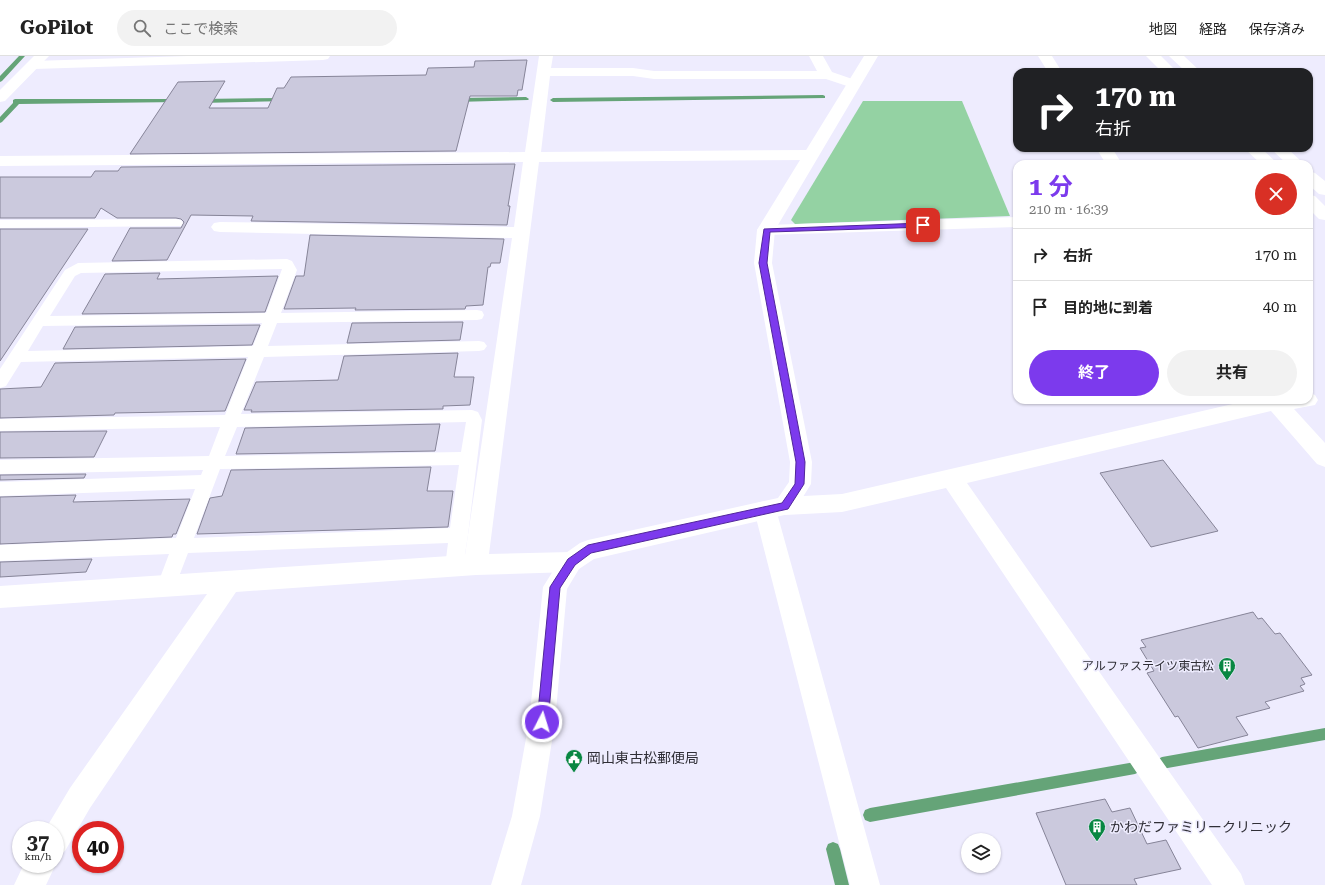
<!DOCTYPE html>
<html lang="ja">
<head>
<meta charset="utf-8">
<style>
	:root { --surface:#fff; --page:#f2f2f2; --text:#222; --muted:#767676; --line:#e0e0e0; --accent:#7c3aed }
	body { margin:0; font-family:"Roboto Serif","Noto Sans JP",serif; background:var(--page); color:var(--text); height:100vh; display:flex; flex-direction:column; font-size:15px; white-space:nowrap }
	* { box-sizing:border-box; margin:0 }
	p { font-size:13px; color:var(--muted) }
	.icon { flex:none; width:22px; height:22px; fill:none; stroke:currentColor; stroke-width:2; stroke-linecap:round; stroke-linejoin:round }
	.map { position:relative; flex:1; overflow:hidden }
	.details { position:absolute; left:1013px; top:104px; width:300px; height:244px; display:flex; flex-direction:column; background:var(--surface); border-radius:12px; box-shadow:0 1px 3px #0004 }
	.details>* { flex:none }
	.top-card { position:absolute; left:1013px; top:12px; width:300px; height:84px; border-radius:12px; box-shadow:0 1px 3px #0004; background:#202124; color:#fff; overflow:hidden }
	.buttons { position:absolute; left:961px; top:777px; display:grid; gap:8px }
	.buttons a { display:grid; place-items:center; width:40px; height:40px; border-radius:50%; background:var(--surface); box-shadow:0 1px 3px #0004; font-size:20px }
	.speed { position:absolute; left:12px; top:765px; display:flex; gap:8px; font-size:20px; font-weight:700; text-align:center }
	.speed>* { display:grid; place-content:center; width:52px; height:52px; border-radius:50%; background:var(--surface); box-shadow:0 1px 3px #0004; line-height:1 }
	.speed small { font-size:10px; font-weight:400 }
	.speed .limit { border:6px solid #d22; background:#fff; color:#111 }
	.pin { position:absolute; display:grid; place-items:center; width:34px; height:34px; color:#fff; margin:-17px; border-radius:8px; box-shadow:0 2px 6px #0006 }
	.me { position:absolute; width:44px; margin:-22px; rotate:5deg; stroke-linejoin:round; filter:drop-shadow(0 0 3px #0008) }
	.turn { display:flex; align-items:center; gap:14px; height:84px; padding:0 16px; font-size:18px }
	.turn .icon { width:52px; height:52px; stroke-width:2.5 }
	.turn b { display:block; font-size:28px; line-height:34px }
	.round { display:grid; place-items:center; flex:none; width:42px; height:42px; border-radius:21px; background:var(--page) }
	.overview { display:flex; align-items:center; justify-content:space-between; height:68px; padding:0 16px }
	h1 { font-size:24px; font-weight:700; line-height:30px; color:var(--accent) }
	.action { display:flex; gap:8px; margin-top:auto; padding:8px 16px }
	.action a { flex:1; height:46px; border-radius:24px; background:var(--accent); color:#fff; font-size:16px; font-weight:700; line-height:46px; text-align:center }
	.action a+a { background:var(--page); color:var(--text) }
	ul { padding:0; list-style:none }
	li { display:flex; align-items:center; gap:12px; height:52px; padding:0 16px; border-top:1px solid var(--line) }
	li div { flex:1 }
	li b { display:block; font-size:15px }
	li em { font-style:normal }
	header { display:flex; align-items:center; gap:24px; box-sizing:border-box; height:56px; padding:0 20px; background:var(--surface); border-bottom:1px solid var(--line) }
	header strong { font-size:19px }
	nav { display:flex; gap:22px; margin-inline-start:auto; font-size:14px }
	.search { width:280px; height:36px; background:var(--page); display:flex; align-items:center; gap:10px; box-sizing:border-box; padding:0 14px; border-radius:22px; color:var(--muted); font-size:15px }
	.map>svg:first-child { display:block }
	.green { fill:#94d2a3 }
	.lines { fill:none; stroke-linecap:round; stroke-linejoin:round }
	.stream { fill:#65a478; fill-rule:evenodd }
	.building { fill:#cbc9dd; stroke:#868498 }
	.service { fill:#fff; fill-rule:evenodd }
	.minor { fill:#fff; fill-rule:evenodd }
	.tertiary { fill:#fff; fill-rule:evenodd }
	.route { fill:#7c3aed; stroke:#51269a }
	.labels { text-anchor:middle; stroke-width:3; stroke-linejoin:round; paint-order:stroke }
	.poi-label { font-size:12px; fill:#302f37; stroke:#eeecfe; text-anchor:end }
	.near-poi-label { font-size:14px; fill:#302f37; stroke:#eeecfe; text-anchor:start }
</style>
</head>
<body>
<header>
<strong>GoPilot</strong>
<div class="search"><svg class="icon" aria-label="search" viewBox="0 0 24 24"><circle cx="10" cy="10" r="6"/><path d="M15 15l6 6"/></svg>ここで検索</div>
<nav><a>地図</a><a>経路</a><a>保存済み</a></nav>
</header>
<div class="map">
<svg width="1325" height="829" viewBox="0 0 1325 829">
	<rect width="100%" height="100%" fill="#eeecfe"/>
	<path class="green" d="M863,45h99l48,115 -215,8 -4,-4z"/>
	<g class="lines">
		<path class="stream" d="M19,0h6l-23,25 -2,1v-6z
			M823,39l2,1v2l-272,4 -3,-2 3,-2z
			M526,41l3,2 -1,1 -72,2 -3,-2 3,-2z
			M284,42l3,2 -1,1 -86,2 -3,-2 3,-2z
			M178,43l2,1v2l-161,2 -17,18 -2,1v-6l13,-14v-3l2,-1z
			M1325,672v12l-163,29 -4,-2 -2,-4 2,-4 4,-2z
			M1135,706l4,2 2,4 -2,4 -4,2 -265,48 -5,-2 -2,-5 2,-5 5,-2z
			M833,786l5,2 2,5 9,36h-14l-9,-36 2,-5z"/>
	</g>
	<path class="building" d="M527,4l-5,30h-4l-1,6h-47l-14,55 -326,3 48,-72 47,-1 -16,27h59l9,-20h7l7,-11 135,-2 2,-7 46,-1 1,-6z
		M515,108l-7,42h2l-3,19 -256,-4 2,-5 -62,-1 -24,45 -55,1 18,-33h51l3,-6 -3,-3 -5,-1h-59l-16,-10 -6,10h-95v-41h91l4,-6h23l3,-4z
		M0,173h88l-88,132z
		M310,179l194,4 -4,24h-9l-1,4h-2l-5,38 -17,1 -1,3 -110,1 1,-2 -72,1 12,-33h8z
		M160,217l-3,6 121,-3 -13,36 -183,2 23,-40z
		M463,266l-3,18 -113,3 5,-20z
		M260,269l-8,20 -189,4 12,-22z
		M458,297l-4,24h20l-4,28 -27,1v3l-192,3 1,-2h-8l12,-28 82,-2 6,-24z
		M246,303l-21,52 -110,2 -1,2 -114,3v-29l41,-2 14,-24z
		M440,368l-5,27 -199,3 9,-26z
		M107,375l-13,26 -94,1v-26z
		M1163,404l55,71 -67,16 -51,-74z
		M431,411l-4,24h26l-5,36 -251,7 13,-36 12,-2 9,-26z
		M86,418l-2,4 -84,2v-5z
		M76,439l-3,7 117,-3 -14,35h-3l-1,3 -172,7v-47z
		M92,503l-6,13 -86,5v-15z
		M1253,556l5,7 4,-1 13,16 5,-1 32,42 -11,3 4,6 -5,2 4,5 -39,11 5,6 -34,9 12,18 -50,13 -20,-32 -3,1 -28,-44 7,-2 -14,-23 6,-1 -5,-7z
		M1105,743l7,13 18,-4 17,36 19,-4 15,29 -47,10 3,6h-71l-30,-72z"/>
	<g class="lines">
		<path class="service" d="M176,163l5,1 2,3 -2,3 -181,2v-8z
			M287,203l5,2 5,9 -16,43 196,-3 5,1 2,4 -2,4 -5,1 -200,3 -9,23 211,-5 5,1 3,4 -3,4 -5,1 -215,6 -23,57 231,-4 6,2 4,8 -14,115 -5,32 -2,6 -7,2 -7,-2 -2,-6 3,-24 -260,10 -15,39 -7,2 -7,-2 -2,-6 12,-32 -169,7v-16l176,-7 19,-49 -195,7v-14l201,-7 2,-5 -203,4v-14l209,-4 11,-29 -220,4v-12l225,-4 23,-58 -227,5 -15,24 -6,2v-19l65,-99 13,-7zM282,213l-16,44 -216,3 25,-40 6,-3zM262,267l-9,23 -225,5 15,-25zM466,366l-5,30 -236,4 12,-29zM459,409l-9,63 -256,10 26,-69z"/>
		<path class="minor" d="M188,0h142l-2,3 -5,1 -289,9 -5,-1 -2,-3 2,-3 5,-1z
			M539,0h14l-2,12h82l21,3h163l-8,-15h14l9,16 26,9 2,3 -2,3 -5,1 -27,-9h-172l-21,-3h-83l-9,76 269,-2 6,2 2,3 -2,3 -6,2 -271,2 -50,392 82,-2 8,3 4,7 -4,7 -8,3 -95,3 -240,17 -146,216 -25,43 -10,5v-26h-10l25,-42 137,-194 -207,14v-22l465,-31 47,-317 -292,-6 -6,-1 -3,-4 3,-4 6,-1 294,5 9,-65 -523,4v-10l525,-4z
			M1038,0h14l10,16h-14z
			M1096,92h16l10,16h-16z
			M1017,161v10l-251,8 -6,-1 -3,-4 3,-4 6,-1z
			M1309,337l6,2 3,5 -3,5 -21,4 31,34v24l-8,-3 -46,-53 -304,72 274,391 4,11h-33l-266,-397 -104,24 -57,3 -8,-2 103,372h-30l-96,-375 3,-7 8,-2 8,2 1,2 3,-6 8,-2 57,-3 408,-94h59z
			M55,806l1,2 -10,21h-32l10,-21h31z"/>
		<path class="tertiary" d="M34,0h15l-44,45 -5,1v-12z
			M864,0h14l-103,174 -3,33 40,199 -1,22 -18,29 -199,46 -15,10 -12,20 -12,133 -15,94 -19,69h-30l21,-69 17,-94 14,-135 20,-32 17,-12 8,-3 190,-42 11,-16 1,-20 -36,-199 3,-33z
			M1146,0h15l16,16h-15z
			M1169,0h15l17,16h-15z
			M1244,92h17l17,16h-17z
			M1270,92h17l17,16h-17z
			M1309,115l6,2 10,8v14l-6,-1 -10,-9z
			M1309,139l6,1 10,10v14l-6,-1 -10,-10z"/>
	</g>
	<path class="route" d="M923,167l4,2 -1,2 -156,5 -3,31 38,199 -1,22 -16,25 -197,44 -16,12 -15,23 -12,134 -2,4 -4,1 -4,-1 -1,-4 13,-135 18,-28 20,-14 194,-42 13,-19 1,-22 -37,-199 5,-34z"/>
	<defs>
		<symbol id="building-pin" viewBox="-11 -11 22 30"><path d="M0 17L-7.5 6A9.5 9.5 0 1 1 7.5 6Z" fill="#098742" stroke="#eeecfe"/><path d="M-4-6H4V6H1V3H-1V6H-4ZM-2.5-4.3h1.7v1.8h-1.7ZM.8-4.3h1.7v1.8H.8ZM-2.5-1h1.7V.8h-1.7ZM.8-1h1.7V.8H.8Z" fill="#fff"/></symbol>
		<symbol id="civic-pin" viewBox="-11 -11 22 30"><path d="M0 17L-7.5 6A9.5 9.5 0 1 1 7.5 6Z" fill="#098742" stroke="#eeecfe"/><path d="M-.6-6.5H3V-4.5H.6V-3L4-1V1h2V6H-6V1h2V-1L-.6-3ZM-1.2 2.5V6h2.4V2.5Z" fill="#fff"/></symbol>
	</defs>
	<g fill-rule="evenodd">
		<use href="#building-pin" x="1217" y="600" width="20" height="27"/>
		<use href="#civic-pin" x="564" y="692" width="20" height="27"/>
		<use href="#building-pin" x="1087" y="761" width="20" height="27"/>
	</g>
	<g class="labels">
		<g class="poi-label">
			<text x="1214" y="614">アルファステイツ東古松</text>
		</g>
		<g class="near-poi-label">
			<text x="587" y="707">岡山東古松郵便局</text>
			<text x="1110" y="776">かわだファミリークリニック</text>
		</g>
	</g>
</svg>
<div class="buttons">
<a><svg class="icon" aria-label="layers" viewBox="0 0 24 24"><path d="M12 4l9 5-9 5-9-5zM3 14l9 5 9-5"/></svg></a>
</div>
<div class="speed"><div>37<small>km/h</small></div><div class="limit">40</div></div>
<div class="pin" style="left:923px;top:169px;background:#d93025"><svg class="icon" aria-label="arrive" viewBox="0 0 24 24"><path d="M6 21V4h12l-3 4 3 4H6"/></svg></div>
<svg class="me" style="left:542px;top:666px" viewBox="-20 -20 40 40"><circle r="17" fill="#7c3aed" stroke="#fff" stroke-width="3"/><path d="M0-11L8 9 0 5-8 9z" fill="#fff"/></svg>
<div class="top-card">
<div class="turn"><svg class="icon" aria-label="right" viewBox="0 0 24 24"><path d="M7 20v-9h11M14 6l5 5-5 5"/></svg><div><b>170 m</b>右折</div></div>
</div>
<section class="details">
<div class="overview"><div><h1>1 分</h1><p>210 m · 16:39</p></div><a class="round" style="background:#d93025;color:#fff"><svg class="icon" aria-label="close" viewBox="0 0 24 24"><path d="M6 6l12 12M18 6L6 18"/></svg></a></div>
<ul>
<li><svg class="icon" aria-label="right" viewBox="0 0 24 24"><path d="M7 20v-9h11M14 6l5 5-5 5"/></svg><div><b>右折</b></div><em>170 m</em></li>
<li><svg class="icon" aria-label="arrive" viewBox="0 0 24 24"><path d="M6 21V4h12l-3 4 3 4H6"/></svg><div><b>目的地に到着</b></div><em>40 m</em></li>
</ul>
<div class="action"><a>終了</a><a>共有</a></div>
</section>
</div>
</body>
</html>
